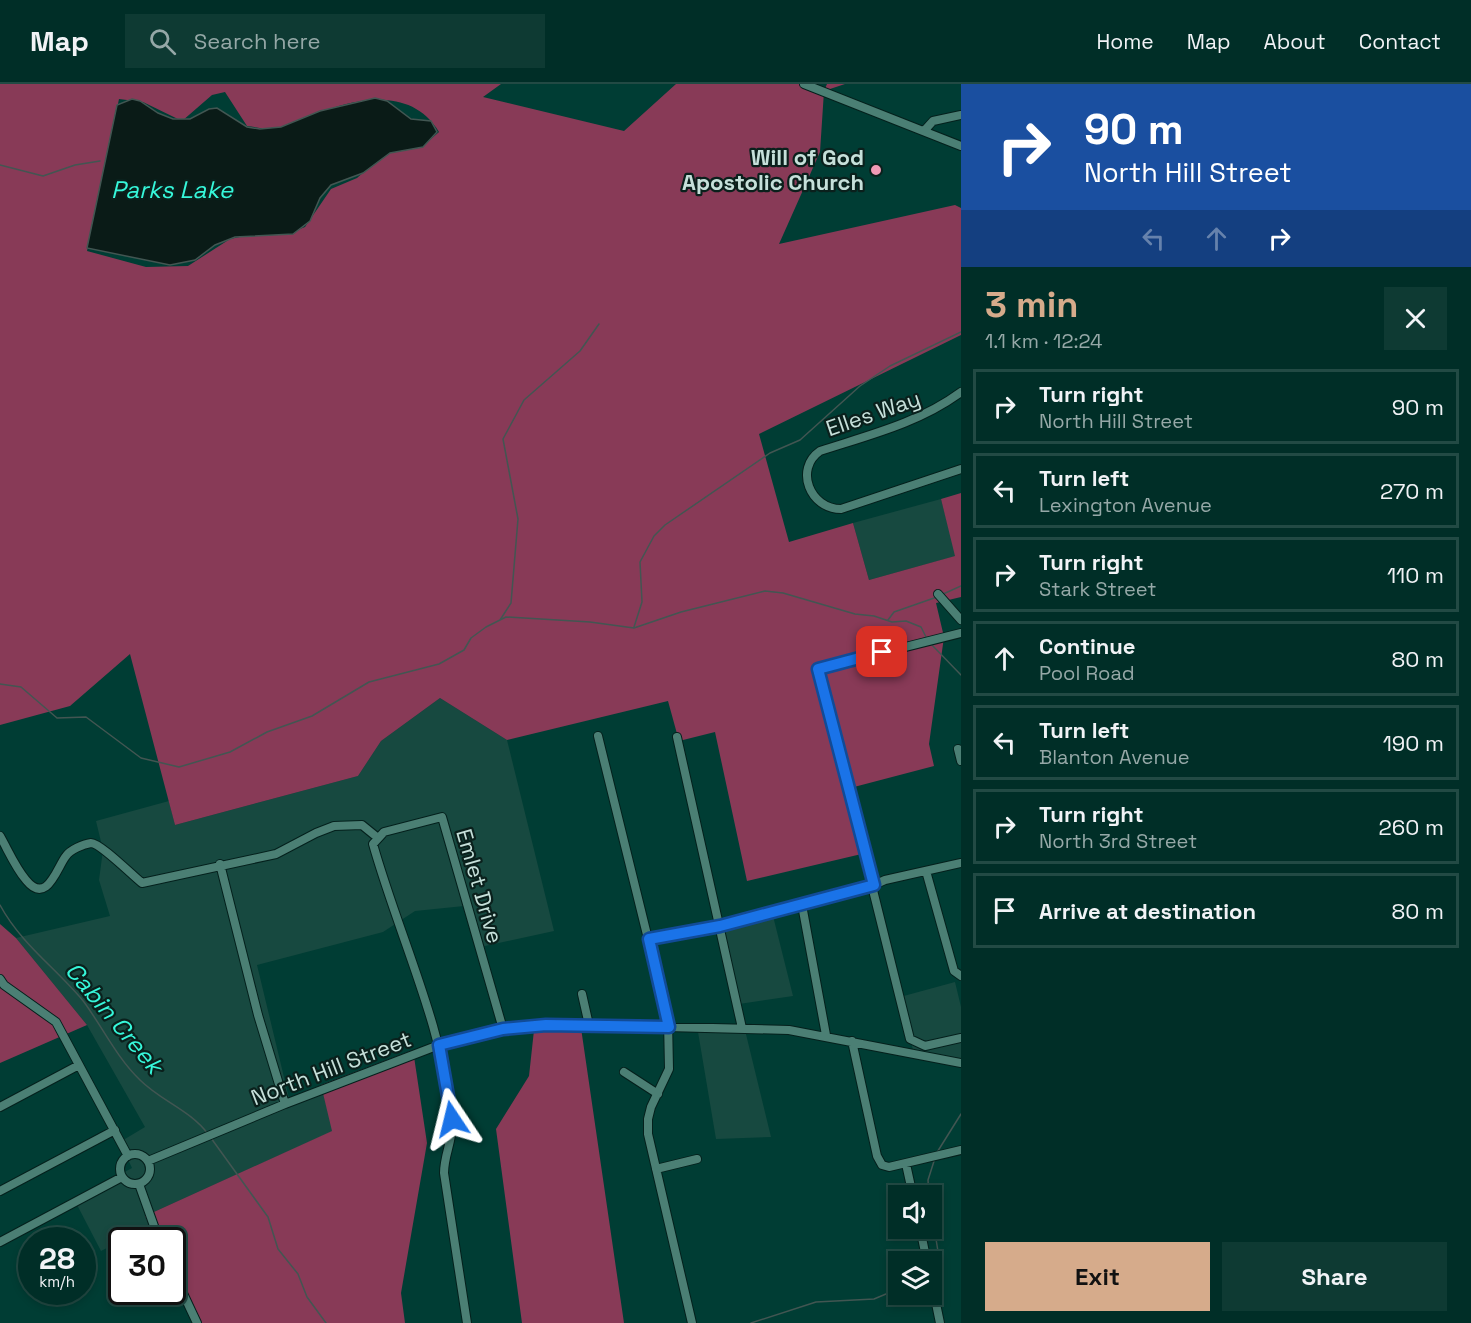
<!DOCTYPE html>
<html lang="en">
<head>
<meta charset="utf-8">
<style>
	:root { --surface:#002e27; --page:#0e3a33; --text:#f1f3f6; --muted:#95a8a7; --line:#224a44; --accent:#d6ab8b }
	body { margin:0; font-family:"Space Grotesk",sans-serif; background:var(--page); color:var(--text); height:100vh; display:flex; flex-direction:column; font-size:22px; white-space:nowrap }
	* { box-sizing:border-box; margin:0 }
	p { font-size:20px; color:var(--muted) }
	.icon { flex:none; width:33px; height:33px; fill:none; stroke:currentColor; stroke-width:2; stroke-linecap:round; stroke-linejoin:round }
	.map { position:relative; flex:1; overflow:hidden }
	.drawer { display:flex; flex-direction:column; background:var(--surface); width:510px }
	.drawer>* { flex:none }
	.guide { background:#1a4fa0; color:#fff; overflow:hidden }
	.tools { position:absolute; left:888px; top:1101px; display:grid; gap:12px }
	.tools a { display:grid; place-items:center; width:54px; height:54px; border-radius:0px; background:var(--surface); box-shadow:0 3px 9px #0003,0 0 0 2px var(--line); font-size:30px }
	.speed { position:absolute; left:18px; top:1143px; display:flex; gap:12px; font-size:30px; font-weight:700; text-align:center }
	.speed>* { display:grid; place-content:center; width:78px; height:78px; border-radius:50%; background:var(--surface); box-shadow:0 3px 9px #0003,0 0 0 2px var(--line); line-height:1 }
	.speed small { font-size:15px; font-weight:400 }
	.speed .limit { border:3px solid #111; border-radius:9px; background:#fff; color:#111 }
	.pin { position:absolute; display:grid; place-items:center; width:51px; height:51px; color:#fff; margin:-26px; border-radius:12px; box-shadow:0 3px 9px #0006 }
	.me { position:absolute; width:66px; margin:-33px; rotate:350deg; stroke-linejoin:round; filter:drop-shadow(0 0 4px #0008) }
	.turn { display:flex; align-items:center; gap:21px; height:126px; padding:0 24px; font-size:27px }
	.turn .icon { width:78px; height:78px; stroke-width:2.5 }
	.turn b { display:block; font-size:42px; line-height:51px }
	.lanes { display:flex; align-items:center; height:57px; padding:0 24px; background:#0003; justify-content:center; gap:30px; direction:ltr }
	.lanes .off { opacity:.35 }
	.round { display:grid; place-items:center; flex:none; width:63px; height:63px; border-radius:0px; background:var(--page) }
	.headline { display:flex; align-items:center; justify-content:space-between; height:102px; padding:0 24px }
	h1 { font-size:36px; font-weight:600; line-height:45px; color:var(--accent) }
	.primary-button { display:flex; gap:12px; margin-top:auto; padding:12px 24px }
	.primary-button a { flex:1; height:69px; border-radius:0px; background:var(--accent); color:#111; font-size:24px; font-weight:600; line-height:69px; text-align:center }
	.primary-button a+a { background:var(--page); color:var(--text) }
	ul { padding:0; list-style:none }
	li { display:flex; align-items:center; gap:18px; height:75px; margin:0 12px 9px; padding:0 12px; border:3px solid var(--line); border-radius:0px }
	li div { flex:1 }
	li b { display:block; font-size:22px }
	li em { font-style:normal }
	header { display:flex; align-items:center; gap:36px; box-sizing:border-box; height:84px; padding:0 30px; background:var(--surface); border-bottom:2px solid var(--line) }
	header strong { font-size:28px }
	nav { display:flex; gap:33px; margin-inline-start:auto; font-size:21px }
	.search { width:420px; height:54px; background:var(--page); display:flex; align-items:center; gap:15px; box-sizing:border-box; padding:0 21px; border-radius:0px; color:var(--muted); font-size:22px }
	main { display:flex; flex:1; min-height:0 }
	.map>svg:first-child { display:block }
	.built { fill:#174940 }
	.green { fill:#883a57; fill-rule:evenodd }
	.water { fill:#0a1b17; stroke:#425652; stroke-width:1.5 }
	.lines { fill:none; stroke-linecap:round; stroke-linejoin:round }
	.stream { stroke:#425652; stroke-width:1.5 }
	.minor-casing { stroke:#04201c; stroke-width:10 }
	.minor { stroke:#4b7f74; stroke-width:8 }
	.route-casing { stroke:#114b97; stroke-width:15 }
	.route { stroke:#1a73e8; stroke-width:10 }
	.poi-dot { fill:#f09ab5; stroke:#0a201c; stroke-width:2 }
	.labels { text-anchor:middle; stroke-width:4.5; stroke-linejoin:round; paint-order:stroke }
	.poi-label { font-size:22px; font-weight:bold; fill:#c6e0da; stroke:#0a201c; text-anchor:end }
	.street-label { font-size:22px; fill:#c6e0da; stroke:#0a201c }
	.water-label { font-size:24px; font-style:italic; fill:#36f7da; stroke:#0a201c }
</style>
</head>
<body>
<header>
<strong>Map</strong>
<div class="search"><svg class="icon" aria-label="search" viewBox="0 0 24 24"><circle cx="10" cy="10" r="6"/><path d="M15 15l6 6"/></svg>Search here</div>
<nav><a>Home</a><a>Map</a><a>About</a><a>Contact</a></nav>
</header>
<main>
<div class="map">
<svg width="961" height="1239" viewBox="0 0 961 1239">
	<rect width="100%" height="100%" fill="#003d34"/>
	<path class="built" d="M941,415l15,57 -87,24 -16,-57z
		M440,614l67,42 47,191 -78,17 -12,-42 -49,5 -32,21 -126,33 32,133 32,-13 12,46 -188,85 5,10 -49,25 -27,-52 58,-31 -12,-26 25,-15 -58,-102 -71,-87 94,-22 -11,-36 4,-30 -7,-29 73,-20 6,24 183,-49 23,-35z
		M772,828l21,84 -54,8 -20,-79z
		M955,898l6,25v54l-48,-11 -13,-53z
		M697,942h47l27,111 -55,2z"/>
	<path class="green" d="M0,0h501l-18,13 141,34 52,-47h123l25,7 3,-7h18l-21,7 -4,61 -41,92 176,-39 6,3v127l-202,99 30,108 64,-19 16,57 86,-24 -14,-57 20,-6v104l-25,6 8,34 -15,107 5,22 -80,21 16,65 -123,29 -32,-149 -36,9 -11,-40 -161,39 -67,-42 -59,43 -23,35 -183,49 -45,-171 -60,52 -70,19zM225,8l22,34c10,1 23,5 33,4 15,-2 32,-14 47,-20 40,-14 87,-19 112,22l-16,14 -34,4 -32,28 -26,11 -26,38 -20,8 -26,-2 -29,6 -42,27 -42,1 -59,-16 32,-152 24,3 39,19 30,-26z
		M0,840l16,14 71,87 -87,38z
		M535,937h45l44,302h-102l-26,-194 33,-53z
		M413,966l14,93 -26,150 4,30h-208l-24,-50 -1,-33h-15l-12,-24 187,-85 -11,-46z"/>
	<path class="water" d="M132,15l8,2 18,12 15,6h17l19,-10 8,-1 30,19 13,2 21,-2 39,-16 55,-13 12,3 24,18 20,2 6,11 -14,15 -33,6 -27,20 -32,12 -11,13 -10,23 -17,13 -58,3 -20,8 -20,15 -25,5 -83,-17 30,-143z"/>
	<g class="lines">
		<path class="stream" d="M0,81l43,11 32,-11 25,-4
			M941,511l20,-9
			M500,536l11,-17 7,-84 -15,-80 21,-39 56,-49 19,-27
			M888,536l6,-8 43,-15
			M634,543l8,-25 -2,-40 14,-26 11,-11 105,-72 30,-13 60,-54 30,-20 71,-34
			M932,561l29,30
			M0,600l21,3 36,31 29,-1 55,41 38,9 51,-15 37,-20 45,-16 57,-34 70,-18 25,-14 7,-12 15,-11 20,-10 84,5 44,6 47,-16 84,-21 18,2 72,21 19,2 18,6 14,-1 15,6 6,12
			M0,821c21,39 57,64 84,97 19,26 33,56 56,78 21,21 50,30 68,54
			M211,1054l57,79 10,32 20,25 9,23 19,26
			M936,1070l25,-40
			M929,1112l-1,-16 7,-22
			M932,1130l8,50 -8,15
			M751,1239l65,-21 58,-3 24,-10"/>
		<defs>
			<path id="minor" d="M804,0l157,62
				M924,47l9,-10 28,-6
				M961,308c-42,31 -92,43 -141,59 -26,18 -10,58 21,58l120,-40
				M938,510l23,26
				M961,549l-143,36 92,370 15,7 36,-8
				M598,652l70,284 1,49 -18,38 -3,12v15l44,189
				M677,653l65,291
				M958,665l3,12
				M0,752c8,14 15,31 26,44 21,26 31,-13 40,-24 4,-6 17,-12 25,-13 9,0 41,32 51,40l134,-29 40,-21 18,-7 28,-1 16,13
				M220,780l38,151 27,89
				M926,787l28,100 7,5
				M802,821l24,130
				M649,855l71,-13 145,-37 20,-9 76,-17
				M0,895l4,6 52,37 72,134
				M582,910l7,31
				M852,957l25,115 5,9 7,2 72,-17
				M624,988l34,22
				M0,1023l79,-42
				M120 1085a15 15 0 1 1 30 0a15 15 0 1 1-30 0Z
				M148,1077l137,-57 154,-59 81,-18 69,-2 200,5 172,33
				M906,1080l7,32
				M656,1085l41,-10
				M139,1100l20,56
				M0,1107l115,-61
				M920,1144l7,34
				M0,1158l122,-65
				M172,1186l25,53
				M932,1200l8,39
				M467,1239l-23,-150c0,-19 10,-35 8,-54 -10,-96 -53,-183 -79,-275l11,-12 58,-15 61,212"/>
		</defs>
		<use href="#minor" class="minor-casing"/>
		<use href="#minor" class="minor"/>
	</g>
	<g class="lines">
		<defs>
			<path id="route" d="M452,1035l-13,-74 64,-16 43,-4 123,2 -20,-88 71,-13 154,-41 -56,-216 64,-17"/>
		</defs>
		<use href="#route" class="route-casing"/>
		<use href="#route" class="route"/>
	</g>
	<circle class="poi-dot" cx="876" cy="86" r="6"/>
	<g class="labels">
		<g class="poi-label">
			<text x="864" y="81">Will of God<tspan x="864" dy="25">Apostolic Church</tspan></text>
		</g>
		<g class="street-label">
			<text transform="translate(873 329) rotate(-19)" y="8">Elles Way</text>
			<text transform="translate(480 802) rotate(74)" y="8">Emlet Drive</text>
			<text transform="translate(331 984) rotate(-21)" y="8">North Hill Street</text>
		</g>
		<g class="water-label">
			<text x="172" y="114">Parks Lake</text>
			<text transform="translate(114 934) rotate(50)" y="8">Cabin Creek</text>
		</g>
	</g>
</svg>
<div class="tools">
<a><svg class="icon" aria-label="sound" viewBox="0 0 24 24"><path d="M4 9h4l5-4v14l-5-4H4zM17 9q2 3 0 6"/></svg></a>
<a><svg class="icon" aria-label="layers" viewBox="0 0 24 24"><path d="M12 4l9 5-9 5-9-5zM3 14l9 5 9-5"/></svg></a>
</div>
<div class="speed"><div>28<small>km/h</small></div><div class="limit">30</div></div>
<div class="pin" style="left:882px;top:568px;background:#d93025"><svg class="icon" aria-label="arrive" viewBox="0 0 24 24"><path d="M6 21V4h12l-3 4 3 4H6"/></svg></div>
<svg class="me" style="left:452px;top:1035px" viewBox="-20 -20 40 40"><path d="M0-17L14 15 0 8-14 15z" fill="#1a73e8" stroke="#fff" stroke-width="4"/></svg>
</div>
<section class="drawer">
<div class="guide">
<div class="turn"><svg class="icon" aria-label="right" viewBox="0 0 24 24"><path d="M7 20v-9h11M14 6l5 5-5 5"/></svg><div><b>90 m</b>North Hill Street</div></div>
<div class="lanes"><svg class="icon off" aria-label="left" viewBox="0 0 24 24"><path d="M17 20v-9H6M10 6l-5 5 5 5"/></svg><svg class="icon off" aria-label="ahead" viewBox="0 0 24 24"><path d="M12 20V5M6 11l6-6 6 6"/></svg><svg class="icon" aria-label="right" viewBox="0 0 24 24"><path d="M7 20v-9h11M14 6l5 5-5 5"/></svg></div>
</div>
<div class="headline"><div><h1>3 min</h1><p>1.1 km · 12:24</p></div><a class="round"><svg class="icon" aria-label="close" viewBox="0 0 24 24"><path d="M6 6l12 12M18 6L6 18"/></svg></a></div>
<ul>
<li><svg class="icon" aria-label="right" viewBox="0 0 24 24"><path d="M7 20v-9h11M14 6l5 5-5 5"/></svg><div><b>Turn right</b><p>North Hill Street</p></div><em>90 m</em></li>
<li><svg class="icon" aria-label="left" viewBox="0 0 24 24"><path d="M17 20v-9H6M10 6l-5 5 5 5"/></svg><div><b>Turn left</b><p>Lexington Avenue</p></div><em>270 m</em></li>
<li><svg class="icon" aria-label="right" viewBox="0 0 24 24"><path d="M7 20v-9h11M14 6l5 5-5 5"/></svg><div><b>Turn right</b><p>Stark Street</p></div><em>110 m</em></li>
<li><svg class="icon" aria-label="ahead" viewBox="0 0 24 24"><path d="M12 20V5M6 11l6-6 6 6"/></svg><div><b>Continue</b><p>Pool Road</p></div><em>80 m</em></li>
<li><svg class="icon" aria-label="left" viewBox="0 0 24 24"><path d="M17 20v-9H6M10 6l-5 5 5 5"/></svg><div><b>Turn left</b><p>Blanton Avenue</p></div><em>190 m</em></li>
<li><svg class="icon" aria-label="right" viewBox="0 0 24 24"><path d="M7 20v-9h11M14 6l5 5-5 5"/></svg><div><b>Turn right</b><p>North 3rd Street</p></div><em>260 m</em></li>
<li><svg class="icon" aria-label="arrive" viewBox="0 0 24 24"><path d="M6 21V4h12l-3 4 3 4H6"/></svg><div><b>Arrive at destination</b></div><em>80 m</em></li>
</ul>
<div class="primary-button"><a>Exit</a><a>Share</a></div>
</section>
</main>
</body>
</html>
